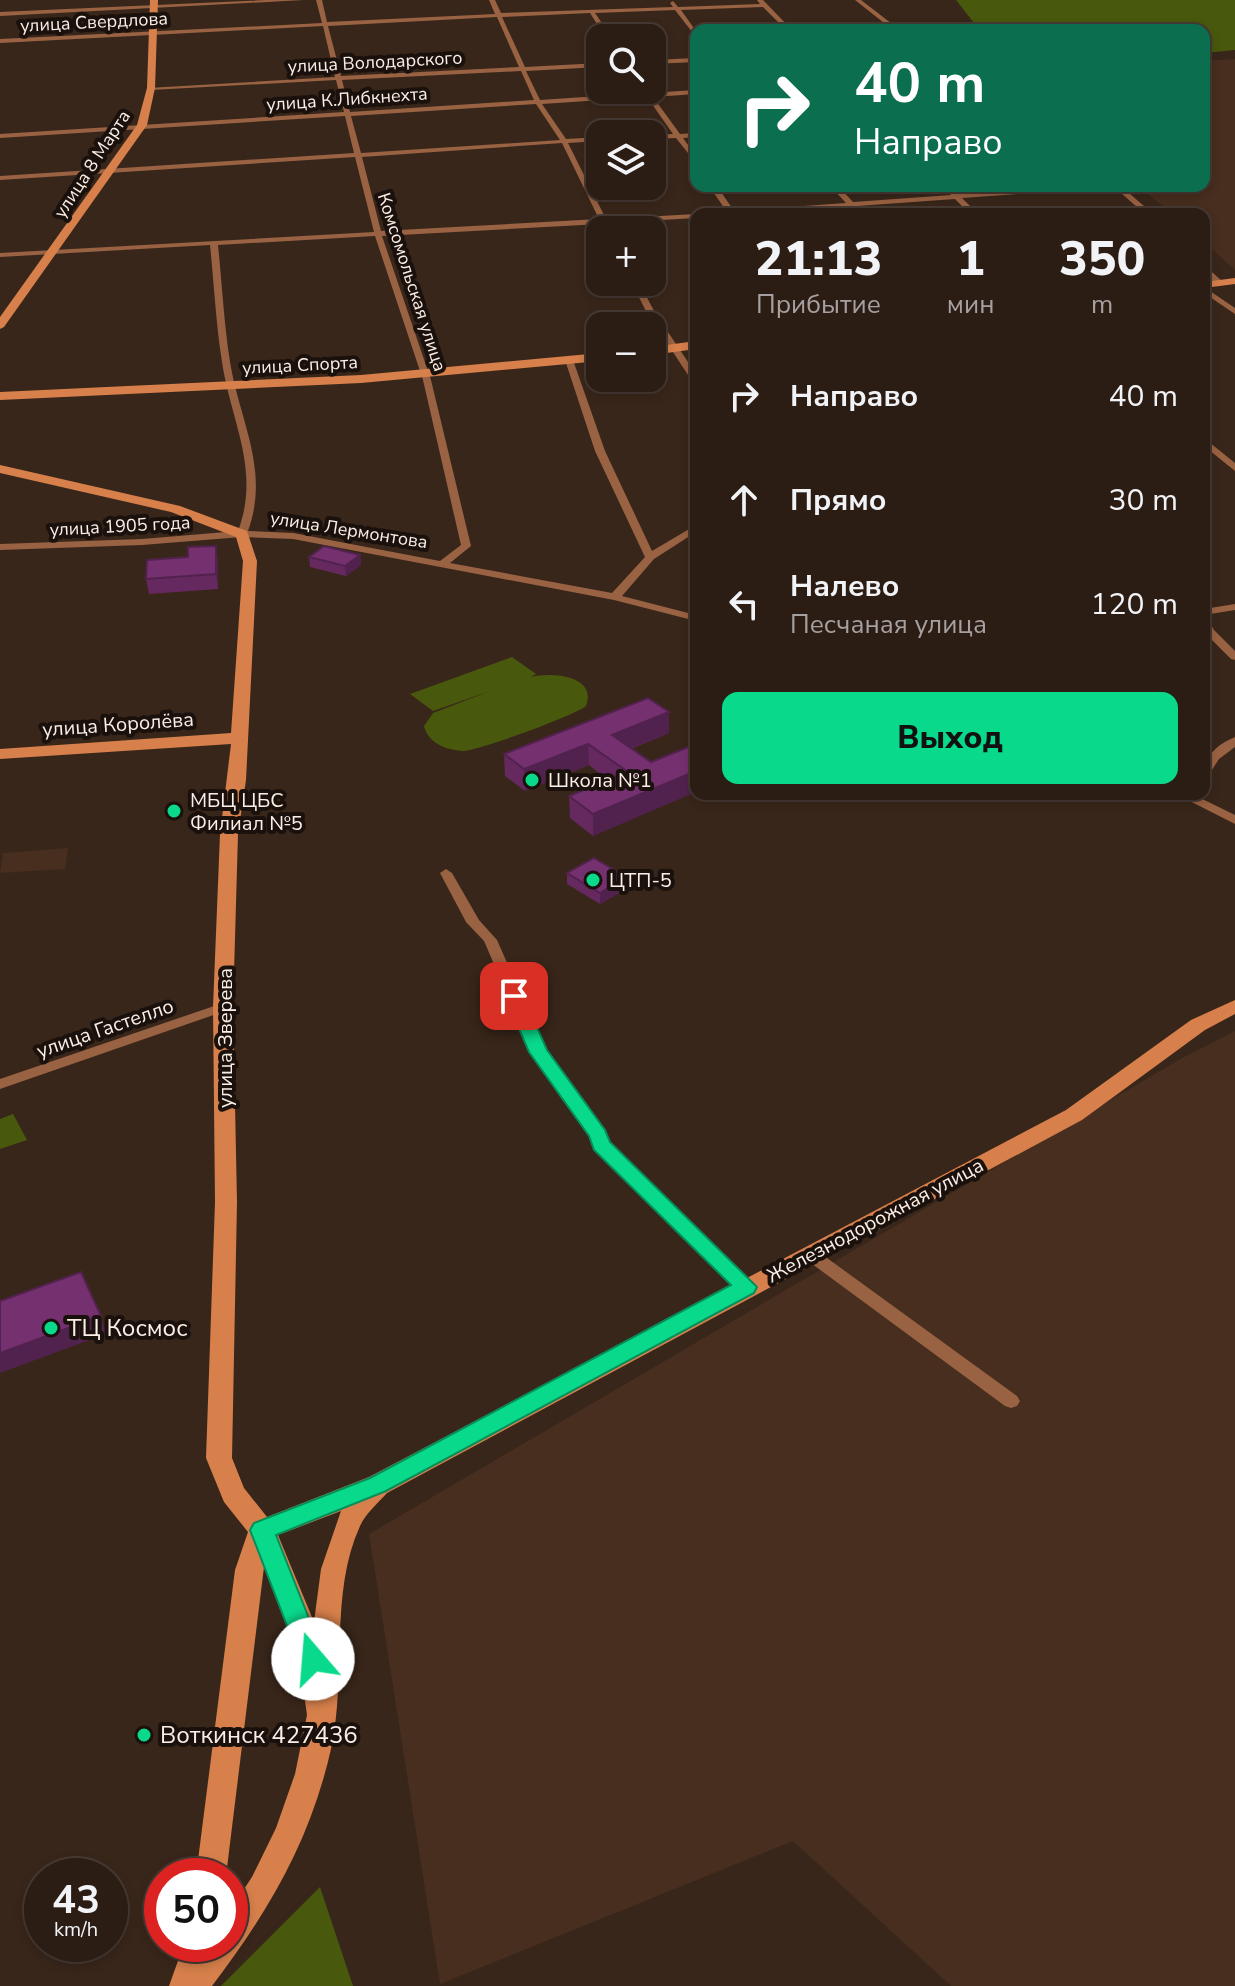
<!DOCTYPE html>
<html lang="ru">
<head>
<meta charset="utf-8">
<style>
	:root { --surface:#2b1c14; --page:#372922; --text:#f1f3f6; --muted:#a6a1a0; --line:#473a34; --accent:#09d98b }
	body { margin:0; font-family:"Nunito Sans",sans-serif; background:var(--page); color:var(--text); height:100vh; display:flex; flex-direction:column; font-size:30px; white-space:nowrap }
	* { box-sizing:border-box; margin:0 }
	p { font-size:26px; color:var(--muted) }
	.icon { flex:none; width:44px; height:44px; fill:none; stroke:currentColor; stroke-width:2; stroke-linecap:round; stroke-linejoin:round }
	.map { position:relative; flex:1; overflow:hidden }
	.panel { position:absolute; left:690px; top:208px; width:520px; height:592px; display:flex; flex-direction:column; background:var(--surface); border-radius:16px; box-shadow:0 4px 12px #0003,0 0 0 2px var(--line) }
	.panel>* { flex:none }
	.hud { position:absolute; left:690px; top:24px; width:520px; height:168px; border-radius:16px; box-shadow:0 4px 12px #0003,0 0 0 2px var(--line); background:#0b6e4f; color:#fff; overflow:hidden }
	.controls { position:absolute; left:586px; top:24px; display:grid; gap:16px }
	.controls a { display:grid; place-items:center; width:80px; height:80px; border-radius:16px; background:var(--surface); box-shadow:0 4px 12px #0003,0 0 0 2px var(--line); font-size:40px }
	.speed { position:absolute; left:24px; top:1858px; display:flex; gap:16px; font-size:40px; font-weight:700; text-align:center }
	.speed>* { display:grid; place-content:center; width:104px; height:104px; border-radius:50%; background:var(--surface); box-shadow:0 4px 12px #0003,0 0 0 2px var(--line); line-height:1 }
	.speed small { font-size:20px; font-weight:400 }
	.speed .limit { border:12px solid #d22; background:#fff; color:#111 }
	.pin { position:absolute; display:grid; place-items:center; width:68px; height:68px; color:#fff; margin:-34px; border-radius:16px; box-shadow:0 4px 12px #0006 }
	.me { position:absolute; width:88px; margin:-44px; rotate:342deg; stroke-linejoin:round; filter:drop-shadow(0 0 6px #0008) }
	.turn { display:flex; align-items:center; gap:28px; height:168px; padding:0 32px; font-size:36px }
	.turn .icon { width:104px; height:104px; stroke-width:2.5 }
	.turn b { display:block; font-size:56px; line-height:68px }
	.eta { display:flex; justify-content:space-evenly; align-items:center; height:136px; text-align:center }
	.eta b { font-size:48px; font-weight:800; line-height:56px }
	.cta { display:flex; gap:16px; margin-top:auto; padding:16px 32px }
	.cta a { flex:1; height:92px; border-radius:16px; background:var(--accent); color:#111; font-size:32px; font-weight:800; line-height:92px; text-align:center }
	ul { padding:0; list-style:none }
	li { display:flex; align-items:center; gap:24px; height:104px; padding:0 32px }
	li div { flex:1 }
	li b { display:block; font-size:30px }
	li em { font-style:normal }
	.map>svg:first-child { display:block }
	.built { fill:#472e1e }
	.green { fill:#48580c }
	.lines { fill:none; stroke-linecap:round; stroke-linejoin:round }
	.street { fill:#996242; fill-rule:evenodd }
	.secondary { fill:#d7804b; fill-rule:evenodd }
	.wall { fill:#652960 }
	.shaded-wall { fill:#52224e }
	.building { fill:#753070; stroke:#52224e; stroke-width:2 }
	.route { fill:#09d98b; stroke:#068d5a; stroke-width:2 }
	.poi-dot { fill:#09d98b; stroke:#1a110c; stroke-width:3 }
	.labels { text-anchor:middle; stroke-width:8; stroke-linejoin:round; paint-order:stroke }
	.far-street-label { font-size:18px; fill:#fbeee6; stroke:#1a110c }
	.street-label { font-size:20px; fill:#fbeee6; stroke:#1a110c }
	.poi-label { font-size:20px; fill:#fbeee6; stroke:#1a110c; text-anchor:start }
	.near-poi-label { font-size:24px; fill:#fbeee6; stroke:#1a110c; text-anchor:start }
</style>
</head>
<body>
<div class="map">
<svg width="1235" height="1986" viewBox="0 0 1235 1986">
	<rect width="100%" height="100%" fill="#39261a"/>
	<path class="built" d="M1235,59v211l-31,-28v-28h-32l-33,-28h65v-125z
		M68,848l-3,21 -65,4 3,-20z
		M1235,1031v955h-284l-158,-145 -353,143 -71,-450 815,-477z"/>
	<path class="green" d="M956,0h279v50l-31,3v-23h-212l-18,-7z
		M512,657l24,17 -5,3c19,-5 67,-2 55,29 -12,10 -109,45 -123,45 -17,-1 -35,-8 -39,-25l9,-13 57,-22 -57,20 -23,-17z
		M13,1114l14,26 -27,9v-30z
		M320,1887l33,99h-132z"/>
	<g class="lines">
		<path class="street" d="M266,0h38l-304,16v-4z
			M316,0h6l5,22 168,-8 -6,-14h6l6,13 172,-6 -3,-4 3,-2 5,6 82,-3 -3,-4h6l29,30h-6l-23,-23 -82,3 15,21v6l-21,-27 -80,3 17,25h-6l-16,-25 -88,4 23,50 75,-4v4l-74,4 14,29 104,-7 -2,-3h6l2,3 46,-3v4l-43,3 27,37 16,-1v4l-13,1 13,18v7l-20,-25 -24,1v-4l21,-1 -26,-37 -105,7 24,35 34,-2v4l-32,2 38,76 90,-5v4l-88,5 3,5 -3,2h-4l-3,-6 -219,12 49,144 40,166 -21,17 162,30 33,-36 -50,-106 -30,-91 4,-3 4,3 32,91 47,100 44,-26v7l-42,27 -32,37 74,19v6l-82,-21 -321,-61 -51,-2 -100,8 -142,5v-6l142,-5 96,-8c23,-61 -7,-109 -16,-169 -6,-38 -8,-78 -12,-117l-210,12v-4l374,-21 -19,-75 -355,23v-4l354,-23 -9,-37 -345,22v-4l344,-22 -8,-32 -185,10 -3,-2 187,-11 -12,-51 -323,17v-4l322,-16zM497,17l22,50 -178,9 -13,-50zM521,71l13,29 -184,12 -8,-32zM536,104l24,36 -199,13 -10,-37zM562,143l37,76 -218,12 -19,-74zM375,236l48,144 38,165 -21,16 -147,-28 -45,-2c22,-61 -8,-109 -18,-169 -6,-39 -8,-78 -12,-117z
			M855,0h6l39,30h-7z
			M696,58v4l-44,2v-4z
			M709,186h8l17,25 112,-8 -16,-17h8l15,16 98,-7 -9,-9h8l8,8 115,-8h32l-4,2 -139,10 16,16h-8l-15,-15 -98,7 7,8h-8l-7,-7 -96,7h-33l7,-2z
			M1113,186h8l32,28h-8z
			M1204,265l18,16v4h-6l-12,-13z
			M631,282h8l15,29 42,63v10l-4,-3 -46,-70z
			M1204,287l31,21v6l-31,-21z
			M1204,438l31,25v8l-31,-25z
			M1235,604v6l-31,5v-6z
			M1204,618l4,1 6,11 21,21v9l-4,-1 -26,-26z
			M1235,737v10l-16,12 -11,17 -4,1c0,-21 12,-32 31,-40z
			M1176,794h16l43,21v9z
			M446,869l6,4 27,47 18,20 49,111 57,80 5,12 144,140 2,4 -2,4 -6,2 -6,-2 -144,-142 -5,-13 -59,-84 -48,-111 -18,-19 -26,-49z
			M223,1003l7,4 -2,3 -228,79v-10z
			M810,1248l6,2 201,146 3,5 -3,5 -6,2 -6,-2 -201,-148 -2,-4 2,-4z"/>
		<path class="secondary" d="M150,0h8l-3,88 -8,37 -143,202 -4,2v-12l137,-192 10,-37z
			M1235,278v6l-31,4v-6z
			M696,341v8l-44,6v-8z
			M600,353v8l-239,22 -361,17v-8l361,-17z
			M0,465l180,41 67,25 10,30 -11,219 -8,54 -5,173 4,195 -5,256 12,30 23,29 102,-40 697,-367 125,-90 44,-20v14l-30,16 -123,90 -695,373c-9,10 -21,20 -27,33 -31,68 -13,150 -29,223 -21,93 -63,163 -119,237h-43l15,-42h46v-34l22,-33 24,-49 19,-54 12,-59 -8,-56 -35,-92 -38,309h-30l39,-306 13,-38 -24,-30 -18,-44 9,-256 -2,-195 7,-173 11,-90 -231,15v-10l231,-16 12,-172 -7,-24 -65,-25 -171,-39zM341,1511l-20,58 -7,53 -36,-87z"/>
	</g>
	<path class="wall" d="M360,555l1,10 -15,11 -36,-9 -1,-10z
		M218,560v29l-69,5 -3,-15z
		M669,733l-38,16 20,13 -58,74 -23,-18 -1,-22 39,-16 -19,-15 -64,26 -20,-15 -1,-22z
		M567,873l59,16 -26,15 -33,-20z"/>
	<path class="shaded-wall" d="M216,546l2,14v29l-2,-15z
		M360,555l1,10 -15,11 -1,-10z
		M669,712v21l-57,23v-21z
		M588,744l1,21 -64,26 -1,-22z
		M696,771v21l-103,44v-22z
		M626,877v12l-26,15v-11z
		M101,1316l5,18 -106,39v-20z"/>
	<path class="building" d="M216,546v28l-70,5 1,-19 41,-3v-10z
		M324,546l36,9 -15,11 -36,-9z
		M648,698l21,14 -57,23 39,27 45,-18v27l-103,43 -24,-18 59,-24 -40,-28 -64,25 -20,-15z
		M594,858l32,19 -26,16 -33,-20z
		M81,1272l20,44 -101,37v-52z"/>
	<path class="route" d="M514,990l9,6 24,54 58,80 5,12 147,145 -3,6 -368,198 -110,44 49,124 -3,8 -9,3 -9,-3 -4,-8 -50,-129 4,-7 116,-45 361,-193 -137,-135 -5,-14 -60,-84 -24,-56z"/>
	<g class="poi-dot">
		<circle cx="532" cy="780" r="8"/>
		<circle cx="174" cy="811" r="8"/>
		<circle cx="593" cy="880" r="8"/>
		<circle cx="51" cy="1328" r="8"/>
		<circle cx="144" cy="1735" r="8"/>
	</g>
	<g class="labels">
		<g class="far-street-label">
			<text transform="translate(94 22) rotate(-3)" y="6">улица Свердлова</text>
			<text transform="translate(375 62) rotate(-3)" y="6">улица Володарского</text>
			<text transform="translate(347 99) rotate(-4)" y="6">улица К.Либкнехта</text>
			<text transform="translate(92 164) rotate(-57)" y="6">улица 8 Марта</text>
			<text transform="translate(412 282) rotate(72)" y="6">Комсомольская улица</text>
			<text transform="translate(300 365) rotate(-3)" y="6">улица Спорта</text>
			<text transform="translate(120 526) rotate(-3)" y="6">улица 1905 года</text>
			<text transform="translate(349 530) rotate(9)" y="6">улица Лермонтова</text>
		</g>
		<g class="street-label">
			<text transform="translate(118 724) rotate(-4)" y="7">улица Королёва</text>
			<text transform="translate(105 1028) rotate(-19)" y="7">улица Гастелло</text>
			<text transform="translate(225 1038) rotate(-90)" y="7">улица Зверева</text>
			<text transform="translate(875 1220) rotate(-28)" y="7">Железнодорожная улица</text>
		</g>
		<g class="poi-label">
			<text x="548" y="787">Школа №1</text>
			<text x="190" y="807">МБЦ ЦБС<tspan x="190" dy="23">Филиал №5</tspan></text>
			<text x="609" y="887">ЦТП-5</text>
		</g>
		<g class="near-poi-label">
			<text x="67" y="1336">ТЦ Космос</text>
			<text x="160" y="1743">Воткинск 427436</text>
		</g>
	</g>
</svg>
<div class="controls">
<a><svg class="icon" aria-label="search" viewBox="0 0 24 24"><circle cx="10" cy="10" r="6"/><path d="M15 15l6 6"/></svg></a>
<a><svg class="icon" aria-label="layers" viewBox="0 0 24 24"><path d="M12 4l9 5-9 5-9-5zM3 14l9 5 9-5"/></svg></a>
<a>+</a>
<a>−</a>
</div>
<div class="speed"><div>43<small>km/h</small></div><div class="limit">50</div></div>
<div class="pin" style="left:514px;top:996px;background:#d93025"><svg class="icon" aria-label="arrive" viewBox="0 0 24 24"><path d="M6 21V4h12l-3 4 3 4H6"/></svg></div>
<svg class="me" style="left:313px;top:1659px" viewBox="-20 -20 40 40"><circle r="19" fill="#fff"/><path d="M0-13L10 11 0 6-10 11z" fill="#09d98b"/></svg>
<div class="hud">
<div class="turn"><svg class="icon" aria-label="right" viewBox="0 0 24 24"><path d="M7 20v-9h11M14 6l5 5-5 5"/></svg><div><b>40 m</b>Направо</div></div>
</div>
<section class="panel">
<div class="eta">
<div><b>21:13</b><p>Прибытие</p></div>
<div><b>1</b><p>мин</p></div>
<div><b>350</b><p>m</p></div>
</div>
<ul>
<li><svg class="icon" aria-label="right" viewBox="0 0 24 24"><path d="M7 20v-9h11M14 6l5 5-5 5"/></svg><div><b>Направо</b></div><em>40 m</em></li>
<li><svg class="icon" aria-label="ahead" viewBox="0 0 24 24"><path d="M12 20V5M6 11l6-6 6 6"/></svg><div><b>Прямо</b></div><em>30 m</em></li>
<li><svg class="icon" aria-label="left" viewBox="0 0 24 24"><path d="M17 20v-9H6M10 6l-5 5 5 5"/></svg><div><b>Налево</b><p>Песчаная улица</p></div><em>120 m</em></li>
</ul>
<div class="cta"><a>Выход</a></div>
</section>
</div>
</body>
</html>
